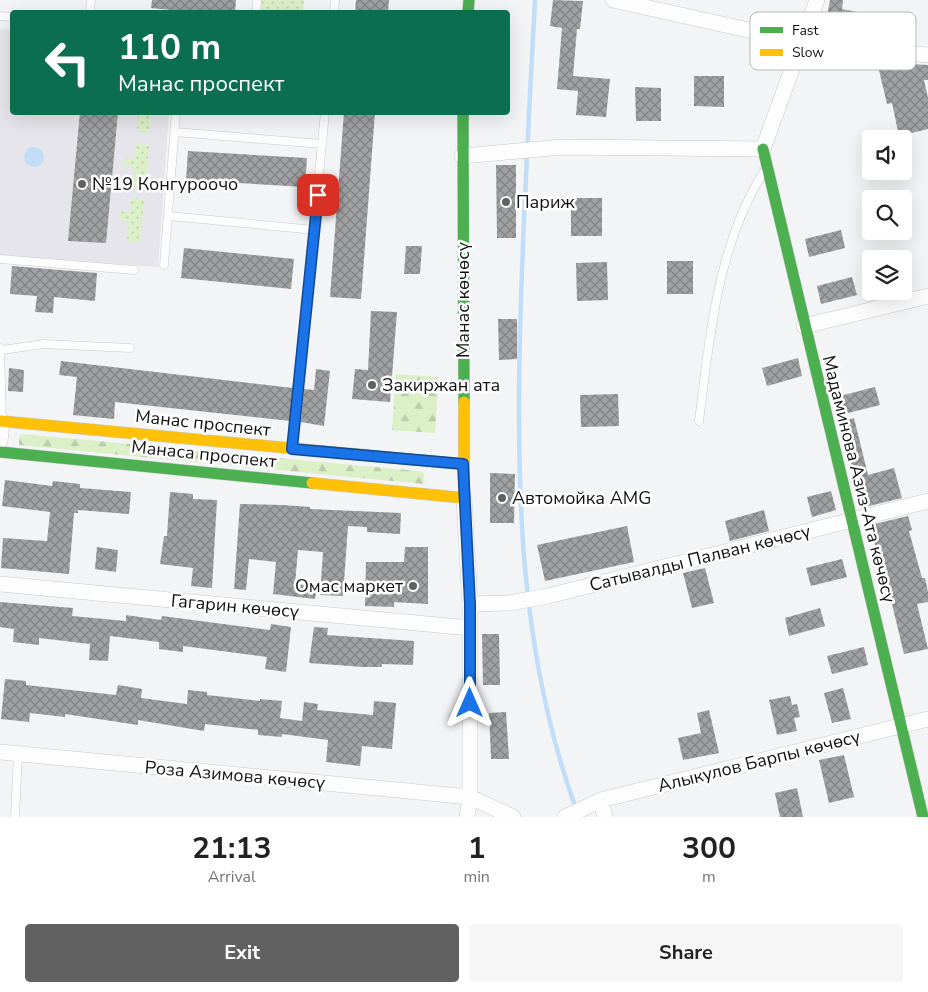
<!DOCTYPE html>
<html lang="en">
<head>
<meta charset="utf-8">
<style>
	:root { --surface:#fff; --page:#f6f6f6; --text:#222; --muted:#767676; --accent:#616162 }
	body { margin:0; font-family:"Nunito Sans",sans-serif; background:var(--page); color:var(--text); height:100vh; display:flex; flex-direction:column; font-size:19px; white-space:nowrap }
	* { box-sizing:border-box; margin:0 }
	p { font-size:16px; color:var(--muted) }
	.icon { flex:none; width:28px; height:28px; fill:none; stroke:currentColor; stroke-width:2; stroke-linecap:round; stroke-linejoin:round }
	.map { position:relative; height:817px; overflow:hidden }
	.panel { display:flex; flex-direction:column; background:var(--surface); flex:1 }
	.panel>* { flex:none }
	.top-card { position:absolute; left:10px; top:10px; width:500px; height:105px; border-radius:5px; box-shadow:0 5px 20px #0002; background:#0b6e4f; color:#fff; overflow:hidden }
	.buttons { position:absolute; left:862px; top:130px; display:grid; gap:10px }
	.buttons a { display:grid; place-items:center; width:50px; height:50px; border-radius:5px; background:var(--surface); box-shadow:0 5px 20px #0002; font-size:25px }
	.pin { position:absolute; display:grid; place-items:center; width:42px; height:42px; color:#fff; margin:-21px; border-radius:10px; box-shadow:0 2px 8px #0006 }
	.me { position:absolute; width:55px; margin:-28px; rotate:0deg; stroke-linejoin:round; filter:drop-shadow(0 0 4px #0008) }
	.turn { display:flex; align-items:center; gap:18px; height:105px; padding:0 25px; font-size:22px }
	.turn .icon { width:65px; height:65px; stroke-width:2.5 }
	.turn b { display:block; font-size:35px; line-height:42px }
	.eta { display:flex; justify-content:space-evenly; align-items:center; height:85px; text-align:center }
	.eta b { font-size:30px; font-weight:700; line-height:35px }
	.action { display:flex; gap:10px; margin-top:auto; padding:10px 25px }
	.action a { flex:1; height:58px; border-radius:5px; background:var(--accent); color:#fff; font-size:20px; font-weight:700; line-height:58px; text-align:center }
	.action a+a { background:var(--page); color:var(--text) }
	.map>svg:first-child { display:block }
	.built { fill:#e5e5eb }
	.forest { fill:url(#forest-firs) }
	.park { fill:url(#park-dots) }
	.water { fill:#c2ddf7 }
	.lines { fill:none; stroke-linecap:round; stroke-linejoin:round }
	.stream { stroke:#c2ddf7; stroke-width:4.5 }
	.building { fill:url(#building-cross-hatch) }
	.lane-casing { stroke:#c8c9ca; stroke-width:9 }
	.street-casing { stroke:#c8c9ca; stroke-width:16 }
	.fast-casing { stroke:#c8c9ca; stroke-width:12 }
	.slow-casing { stroke:#c8c9ca; stroke-width:12 }
	.lane { stroke:#fdfdfe; stroke-width:8 }
	.street { stroke:#fdfdfe; stroke-width:15 }
	.fast { stroke:#4caf50; stroke-width:11 }
	.slow { stroke:#ffc107; stroke-width:11 }
	.route-casing { stroke:#114b97; stroke-width:12 }
	.route { stroke:#1a73e8; stroke-width:9 }
	.poi-dot { fill:#616162; stroke:#fff; stroke-width:2 }
	.labels { text-anchor:middle; stroke-width:5; stroke-linejoin:round; paint-order:stroke }
	.poi-label { font-size:18px; fill:#121213; stroke:#fff; text-anchor:start }
	.street-label { font-size:18px; fill:#121213; stroke:#fff }
	.key { fill:#fff; stroke:#b8b8b8; stroke-width:1 }
	.key-label { font-size:14px; fill:#121213 }
</style>
</head>
<body>
<div class="map">
<svg width="928" height="817" viewBox="0 0 928 817">
	<defs>
		<pattern id="forest-firs" width="22" height="20" patternUnits="userSpaceOnUse" patternTransform="scale(1.25)"><rect width="22" height="20" fill="#dcf0c8"/><path d="M5 1l3.5 6h-7zM16 11l3.5 6h-7z" fill="#bccdab"/></pattern>
		<pattern id="park-dots" width="8" height="8" patternUnits="userSpaceOnUse" patternTransform="scale(1.25)"><rect width="8" height="8" fill="#dcf0c8"/><path d="M2 2h.1M6 6h.1" fill="none" stroke="#bccdab" stroke-width="1.8" stroke-linecap="round"/></pattern>
		<pattern id="building-cross-hatch" width="8" height="8" patternUnits="userSpaceOnUse" patternTransform="scale(1.25)"><rect width="8" height="8" fill="#a0a1a2"/><path d="M0 0l8 8M0 8l8-8" fill="none" stroke="#818283"/></pattern>
	</defs>
	<rect width="100%" height="100%" fill="#f3f4f5"/>
	<path class="built" d="M0,29l12,1v82l157,1 -11,154 -158,-12z"/>
	<path class="forest" d="M396,374l43,3 -4,56 -43,-3z
		M23,434l395,37 5,1 2,8 -2,4 -404,-39v-9z"/>
	<path class="park" d="M261,0h43l-1,12h-43z
		M138,113h13l-1,20 -13,-2z
		M136,144l13,1 -4,44 -13,-2 2,-20 -10,-1 1,-8 9,1z
		M131,198l13,1 -4,43 -13,-1 2,-20 -9,-1v-8h10z"/>
	<path class="water" d="M24 157a10 10 0 1 1 20 0a10 10 0 1 1-20 0Z"/>
	<g class="lines">
		<path class="stream" d="M535,0c-6,110 -12,221 -15,332 -4,162 0,322 56,477"/>
	</g>
	<path class="building" d="M152,0h84l-1,12h-44l-40,-4z
		M356,0h33l-1,12h-33z
		M553,0l30,1 -3,28h-3l-4,47 37,3 -4,38 -30,-2 2,-24 -21,-2 5,-61 -12,-2z
		M830,0h13l-1,9 51,10 -4,18 -63,-15z
		M877,62l51,3v15h-4l4,18v31l-29,7 -7,-33 -5,1z
		M694,76h30v31l-30,-1z
		M635,87l26,1v33h-25z
		M80,112h38l-12,131 -38,-2z
		M344,112h31l-14,187 -31,-2z
		M188,151l119,7 -2,29 -119,-7z
		M496,165h20v73h-19z
		M571,198h31v38h-31z
		M841,230l4,18 -36,9 -4,-18z
		M406,246h16l-2,28h-16z
		M184,248l110,11 -3,30 -110,-11z
		M667,261h26v33h-26z
		M607,262l1,38 -31,1 -1,-38z
		M12,266l85,7 -2,28 -41,-4 -1,16 -18,-1 2,-16 -27,-2z
		M852,277l5,18 -36,9 -4,-18z
		M371,311l26,1 -7,90 -38,-3 3,-30 13,1z
		M498,319h19v40l-18,1z
		M798,358l4,18 -35,10 -5,-18z
		M61,361l232,27 -3,33 -175,-19 -1,17 -41,-4 4,-38 -18,-2z
		M9,368l15,2 -1,22 -15,-1z
		M316,369l14,2 -6,55 -23,-4 3,-33 10,1z
		M875,387l5,18 -36,9 -4,-18z
		M618,394l1,32 -38,1 -1,-32z
		M854,418l14,57 26,-7 8,30 -37,9 -1,-3 -3,1 -20,-83z
		M490,473l25,1 -1,49h-24z
		M5,480l47,6 1,-5 27,3v4l51,4 -2,22 -51,-4v3h-4l-5,61 -68,-6 2,-30 44,3 3,-29 -48,-6z
		M831,491l5,19 -24,7 -5,-20z
		M170,492l23,2v5l24,1 -5,88 -21,-2 2,-18 -33,-4 4,-28h3z
		M240,504l43,1 27,2v2l91,4 -1,21 -33,-2v-5l-19,-1 -5,70 -23,-1 3,-43 -25,-2 -3,34 22,2 -2,13 -42,-5 3,-32 -27,-3 -3,31 -12,-1z
		M764,510l5,21 -39,10 -5,-20z
		M908,516l4,14 -3,1 13,47h3l3,14v10l-11,2 11,45 -24,5 -21,-87h-2l-11,-42z
		M627,526l7,36 -89,19 -8,-36z
		M97,547l21,3 -2,22 -21,-3z
		M405,547h23v57l-34,-2v5l-29,-1 1,-44h38z
		M842,559l5,18 -36,9 -5,-18z
		M705,568l9,35 -22,5 -9,-35z
		M0,602l73,6 -1,8 54,5v-6l35,5 1,-4 108,14 1,-6 20,3 -5,45 -21,-3 2,-12 -84,-11v6l-24,-3v-7l-49,-6 -2,25 -19,-1 1,-16 -51,-6v7l-26,-3 1,-13 -14,-2z
		M820,608l5,18 -36,10 -4,-18z
		M314,627l14,1 -1,7 87,6 -1,24 -31,-1v3h-19l-54,-4z
		M482,634h17l1,51h-17z
		M864,647l4,18 -36,9 -5,-18z
		M5,679l21,2v4l90,10 2,-10 24,4 -1,9 46,6 1,-14 19,2v3l53,6v-2l22,2 -2,17 22,3 2,-19 14,2 -1,6 56,5 1,-14 22,2 -4,46 -30,-3 -2,20 -34,-4 2,-22 -46,-6v3l-24,-2v-5l-53,-6 -1,7 -66,-11v5l-73,-11v3l-35,-4 -1,9 -28,-3z
		M843,688l8,31 -19,4 -8,-30z
		M790,696l2,9 5,-1 3,13 -6,1 3,13 -20,4 -8,-35z
		M709,710l10,43 -36,7 -5,-22 23,-5 -4,-20z
		M506,712l3,47h-18l-2,-46z
		M844,755l10,42 -25,6 -10,-43z
		M797,788l6,29h-23l-5,-24z"/>
	<g class="lines">
		<defs>
			<path id="lane" d="M90,12l1,-12
				M256,12l1,-12
				M334,12l1,-12
				M0,16l12,1
				M175,132l147,12
				M169,216l146,14
				M0,259l134,11
				M164,265l12,-153
				M0,348l2,71
				M2,350l42,-6 86,4
				M699,421c11,-85 18,-175 65,-250
				M293,446l32,-334
				M15,817l3,-63"/>
			<path id="street" d="M613,0l189,42 126,13
				M462,156l100,-9 201,2 54,-149
				M804,326l124,-30
				M0,441l2,-20
				M464,498l6,106v193l-3,20
				M0,584l470,44
				M470,604l39,-1 39,-7 380,-95
				M0,752l470,45 43,20
				M601,800l4,17
				M565,817l36,-17 327,-81"/>
			<path id="fast" d="M468,12l1,-12
				M463,112l1,290
				M763,149l160,668
				M321,451l142,13
				M0,452l312,31"/>
			<path id="slow" d="M0,421l321,30
				M312,483l152,15v-96"/>
		</defs>
		<use href="#lane" class="lane-casing"/>
		<use href="#street" class="street-casing"/>
		<use href="#fast" class="fast-casing"/>
		<use href="#slow" class="slow-casing"/>
		<use href="#lane" class="lane"/>
		<use href="#street" class="street"/>
		<use href="#fast" class="fast"/>
		<use href="#slow" class="slow"/>
	</g>
	<g class="lines">
		<defs>
			<path id="route" d="M318,195l-26,254 171,15 7,140v99"/>
		</defs>
		<use href="#route" class="route-casing"/>
		<use href="#route" class="route"/>
	</g>
	<g class="poi-dot">
		<circle cx="82" cy="184" r="5"/>
		<circle cx="506" cy="202" r="5"/>
		<circle cx="372" cy="385" r="5"/>
		<circle cx="502" cy="498" r="5"/>
		<circle cx="413" cy="586" r="5"/>
	</g>
	<g class="labels">
		<g class="poi-label">
			<text x="92" y="190">№19 Конгуроочо</text>
			<text x="516" y="208">Париж</text>
			<text x="382" y="391">Закиржан ата</text>
			<text x="512" y="504">Автомойка AMG</text>
			<text x="403" y="592" text-anchor="end">Омас маркет</text>
		</g>
		<g class="street-label">
			<text transform="translate(463 300) rotate(-90)" y="6">Манас көчөсү</text>
			<text transform="translate(203 423) rotate(6)" y="6">Манас проспект</text>
			<text transform="translate(204 454) rotate(6)" y="6">Манаса проспект</text>
			<text transform="translate(859 479) rotate(76)" y="6">Мадаминова Азиз-Ата көчөсү</text>
			<text transform="translate(700 558) rotate(-14)" y="6">Сатывалды Палван көчөсү</text>
			<text transform="translate(235 606) rotate(5)" y="6">Гагарин көчөсү</text>
			<text transform="translate(759 761) rotate(-14)" y="6">Алыкулов Барпы көчөсү</text>
			<text transform="translate(235 775) rotate(5)" y="6">Роза Азимова көчөсү</text>
		</g>
	</g>
	<rect x="750" y="12" width="166" height="58" rx="8" class="key"/>
	<rect x="760" y="27" width="23" height="6" fill="#4caf50"/>
	<rect x="760" y="49" width="23" height="7" fill="#ffc107"/>
	<g class="key-label">
		<text x="792" y="35">Fast</text>
		<text x="792" y="57">Slow</text>
	</g>
</svg>
<div class="buttons">
<a><svg class="icon" aria-label="sound" viewBox="0 0 24 24"><path d="M4 9h4l5-4v14l-5-4H4zM17 9q2 3 0 6"/></svg></a>
<a><svg class="icon" aria-label="search" viewBox="0 0 24 24"><circle cx="10" cy="10" r="6"/><path d="M15 15l6 6"/></svg></a>
<a><svg class="icon" aria-label="layers" viewBox="0 0 24 24"><path d="M12 4l9 5-9 5-9-5zM3 14l9 5 9-5"/></svg></a>
</div>
<div class="pin" style="left:318px;top:195px;background:#d93025"><svg class="icon" aria-label="arrive" viewBox="0 0 24 24"><path d="M6 21V4h12l-3 4 3 4H6"/></svg></div>
<svg class="me" style="left:470px;top:703px" viewBox="-20 -20 40 40"><path d="M0-17L14 15 0 8-14 15z" fill="#1a73e8" stroke="#fff" stroke-width="4"/></svg>
<div class="top-card">
<div class="turn"><svg class="icon" aria-label="left" viewBox="0 0 24 24"><path d="M17 20v-9H6M10 6l-5 5 5 5"/></svg><div><b>110 m</b>Манас проспект</div></div>
</div>
</div>
<section class="panel">
<div class="eta">
<div><b>21:13</b><p>Arrival</p></div>
<div><b>1</b><p>min</p></div>
<div><b>300</b><p>m</p></div>
</div>
<div class="action"><a>Exit</a><a>Share</a></div>
</section>
</body>
</html>
